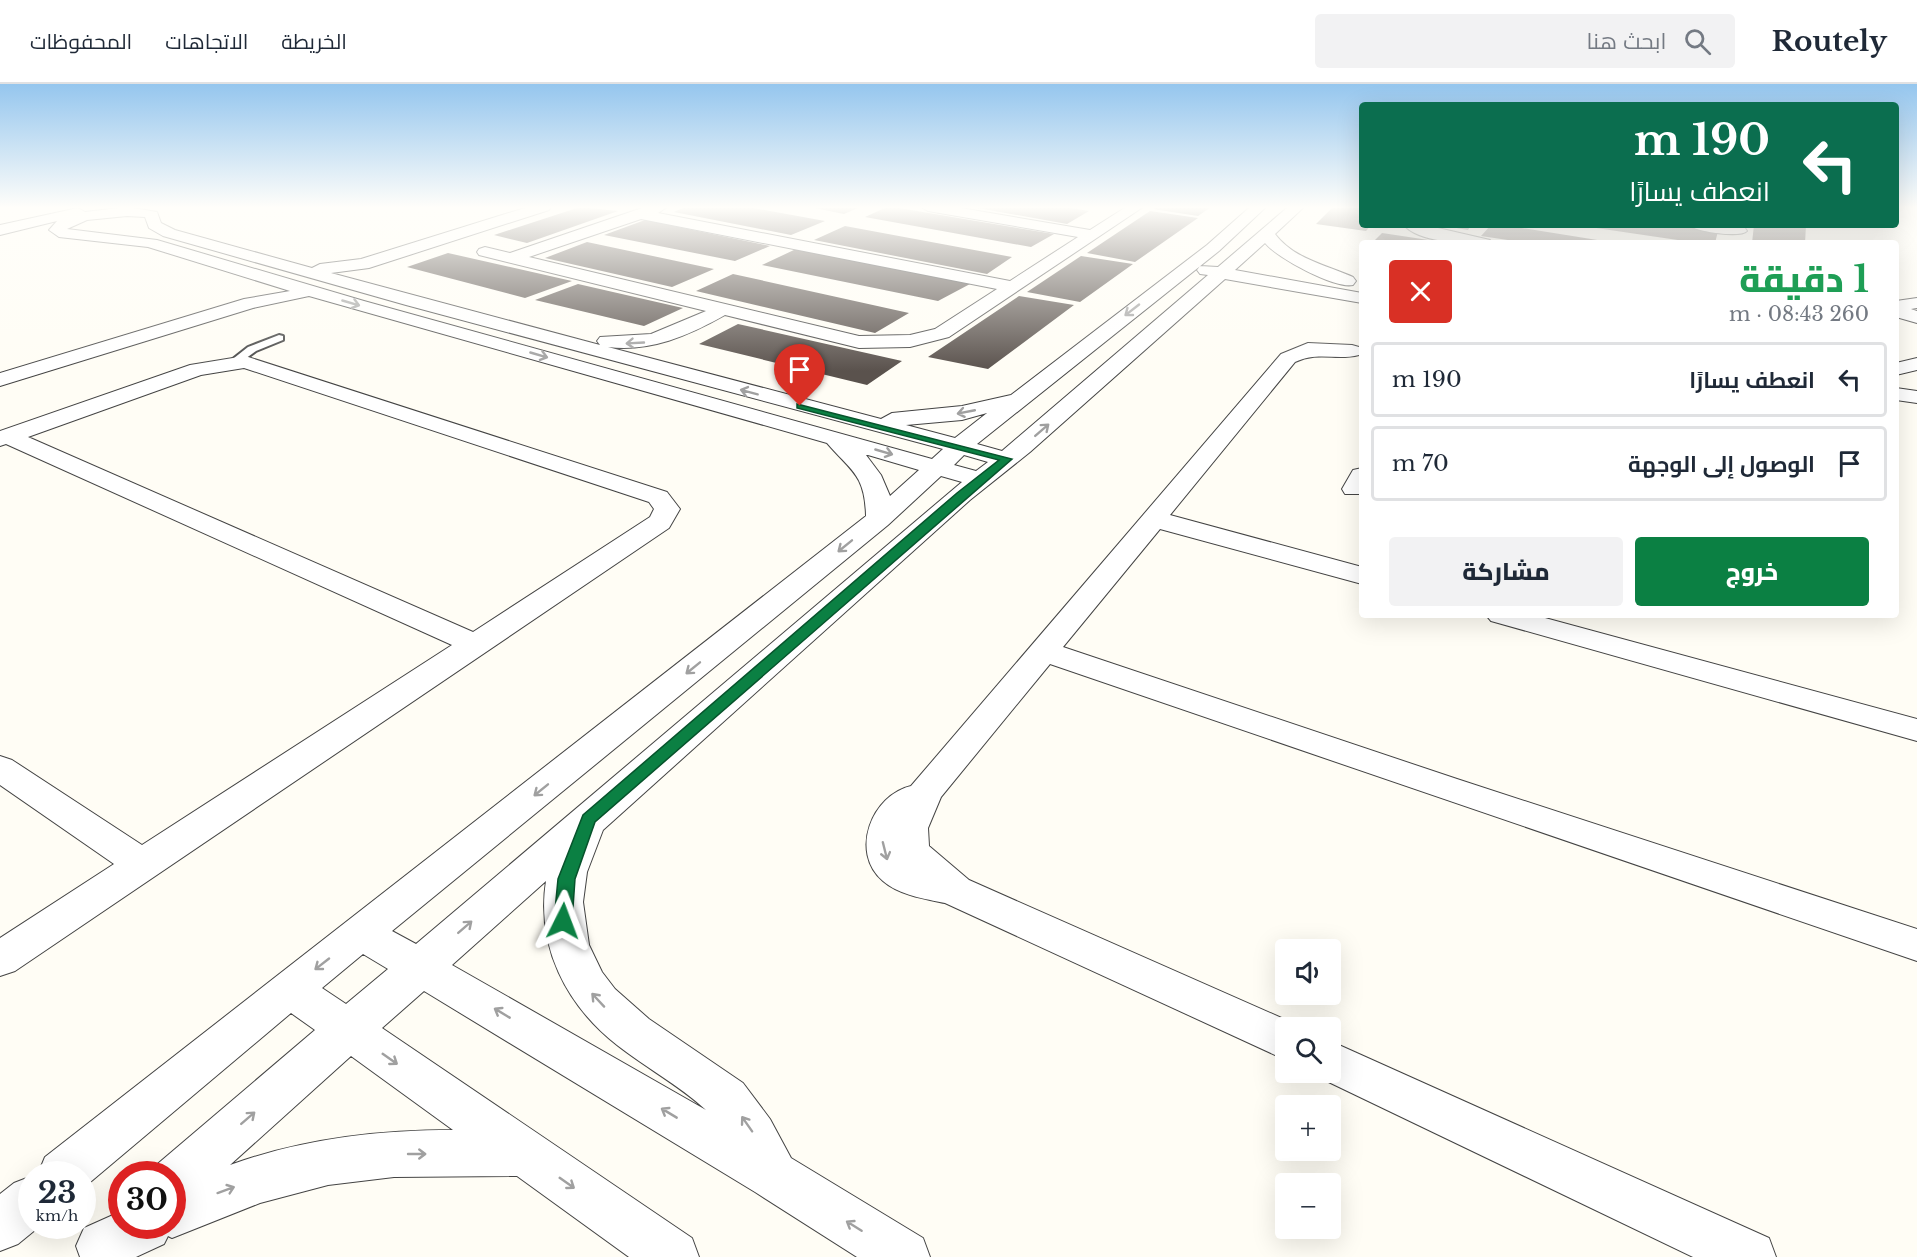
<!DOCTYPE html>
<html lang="ar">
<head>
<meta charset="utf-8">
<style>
	:root { --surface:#fff; --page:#f2f2f3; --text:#1f2937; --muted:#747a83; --line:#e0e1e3; --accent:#0b8043 }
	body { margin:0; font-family:"Libre Baskerville",Cairo,serif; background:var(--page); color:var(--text); direction:rtl; height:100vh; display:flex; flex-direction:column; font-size:22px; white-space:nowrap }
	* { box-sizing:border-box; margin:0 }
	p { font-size:20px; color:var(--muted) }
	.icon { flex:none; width:33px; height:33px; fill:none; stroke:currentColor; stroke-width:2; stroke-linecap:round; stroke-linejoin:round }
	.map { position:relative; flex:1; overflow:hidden; direction:ltr }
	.sheet { position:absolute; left:1359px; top:156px; width:540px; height:378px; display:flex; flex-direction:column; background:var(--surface); border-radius:6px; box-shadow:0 6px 24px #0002; direction:rtl }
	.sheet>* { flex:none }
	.top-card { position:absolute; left:1359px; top:18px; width:540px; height:126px; border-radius:6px; box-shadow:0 6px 24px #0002; direction:rtl; background:#0b6e4f; color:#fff; overflow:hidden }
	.controls { position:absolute; left:1275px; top:855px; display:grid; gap:12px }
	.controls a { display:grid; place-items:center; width:66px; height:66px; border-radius:6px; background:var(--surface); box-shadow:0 6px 24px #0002; font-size:30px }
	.speed { position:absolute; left:18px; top:1077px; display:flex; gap:12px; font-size:30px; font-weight:700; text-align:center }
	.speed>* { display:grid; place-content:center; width:78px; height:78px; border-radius:50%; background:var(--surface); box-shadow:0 6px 24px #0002; line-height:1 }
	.speed small { font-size:15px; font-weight:400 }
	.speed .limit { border:9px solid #d22; background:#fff; color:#111 }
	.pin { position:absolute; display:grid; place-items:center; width:51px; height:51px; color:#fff; margin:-62px -26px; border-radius:50% 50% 50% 0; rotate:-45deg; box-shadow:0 0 6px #0007 }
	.pin .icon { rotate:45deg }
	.me { position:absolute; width:66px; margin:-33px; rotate:3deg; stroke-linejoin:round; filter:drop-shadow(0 0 4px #0008) }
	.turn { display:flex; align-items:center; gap:21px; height:126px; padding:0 30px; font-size:27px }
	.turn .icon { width:78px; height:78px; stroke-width:2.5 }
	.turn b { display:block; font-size:42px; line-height:51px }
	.round { display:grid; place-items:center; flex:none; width:63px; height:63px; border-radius:6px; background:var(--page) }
	.head { display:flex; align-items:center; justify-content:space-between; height:102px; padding:0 30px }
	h1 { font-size:36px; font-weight:800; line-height:45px; color:#1e9e55 }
	.button { display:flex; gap:12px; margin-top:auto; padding:12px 30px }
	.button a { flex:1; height:69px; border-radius:6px; background:var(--accent); color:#fff; font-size:24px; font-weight:800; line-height:69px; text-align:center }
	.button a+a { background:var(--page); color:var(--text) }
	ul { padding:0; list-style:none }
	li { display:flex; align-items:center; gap:18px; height:75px; margin:0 12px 9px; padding:0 18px; border:3px solid var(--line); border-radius:6px }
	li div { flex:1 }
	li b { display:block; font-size:22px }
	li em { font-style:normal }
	header { display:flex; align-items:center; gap:36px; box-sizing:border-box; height:84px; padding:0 30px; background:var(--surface); border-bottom:2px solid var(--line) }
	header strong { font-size:28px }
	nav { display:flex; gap:33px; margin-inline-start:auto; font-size:21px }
	.search { width:420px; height:54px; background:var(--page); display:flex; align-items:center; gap:15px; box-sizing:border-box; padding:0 21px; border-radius:6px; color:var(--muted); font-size:22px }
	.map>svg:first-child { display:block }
	.building { fill:#5a524d }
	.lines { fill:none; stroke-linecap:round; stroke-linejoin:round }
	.service-casing { stroke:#444; stroke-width:4 }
	.minor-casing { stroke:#444; stroke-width:2 }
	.service { fill:#fff; fill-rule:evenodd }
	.minor { fill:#fff; fill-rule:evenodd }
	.oneway { stroke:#a0a0a0 }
	.route { fill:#0b8043; stroke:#07532c; stroke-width:1.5 }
</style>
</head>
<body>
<header>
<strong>Routely</strong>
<div class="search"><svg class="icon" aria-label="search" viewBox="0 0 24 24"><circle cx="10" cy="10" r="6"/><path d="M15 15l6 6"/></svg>ابحث هنا</div>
<nav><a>الخريطة</a><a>الاتجاهات</a><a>المحفوظات</a></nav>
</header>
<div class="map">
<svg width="1917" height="1173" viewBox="0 0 1917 1173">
	<rect width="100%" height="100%" fill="#fffdf5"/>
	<path class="building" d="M580,123l38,4 -91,32 -33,-8z
		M685,123h63l77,14 -34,14 -117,-23z
		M810,123h50l-16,7z
		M887,123h6l161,27 -23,13 -166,-30z
		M972,123h93l24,4 -22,13z
		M1156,123h55l-13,9 -45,-7z
		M1333,123h29v18h9l-5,6 -50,-7z
		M1150,127l48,7 -63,44 -48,-9z
		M645,136l125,26 -35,15 -131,-26z
		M1439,141h32l-3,5z
		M1491,141h12l113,18h-89l-46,-7z
		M1576,141h98l44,6 -3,12h-17z
		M1754,141h52l-1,18h-53z
		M845,142l167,31 -25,17 -173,-34z
		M1382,149l60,9v1h-70z
		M587,158l127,27 -42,18 -127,-29z
		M796,165l174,35 -32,17 -176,-36z
		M448,169l124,28 -47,17 -118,-31z
		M1081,172l52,8 -53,38 -53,-10z
		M733,190l176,39 -34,20 -179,-42z
		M578,200l105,24 -39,18 -109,-26z
		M1019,212l55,9 -86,64 -60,-12z
		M738,240l164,37 -35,24 -168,-41z"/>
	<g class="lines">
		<defs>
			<path id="service" d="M279,251l4,1v4l-27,11 -18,13 -9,-2 19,-15z"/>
			<path id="minor" d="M528,123h23l-2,3 -180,58 -38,5 269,72 -3,-4 3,-4 51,-3 55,-23 -227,-56 -2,-3 2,-3 6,-2 25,6 135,-46h22l-9,6 352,68 68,-44 -150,-26 -7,-4h34l135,23 36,-23h17l-194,130 -39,10 -51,1 -134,-33c-37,21 -74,37 -117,32l273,72 11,-6 70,-7 49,-11 196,-150 43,-38h16l-47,44 -242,193 25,7 206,-176 -8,-1 -3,-4 3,-4 18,1 70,-60h16l-29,27c19,25 51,31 78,43l3,4 -3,4c-18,4 -76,-27 -88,-42l-30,27 127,23v10l-137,-24 -195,173 -60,48 -367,330 -16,42 -4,30 6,43 13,27 13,17 34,30 94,64 27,36 21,39 132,80 7,19h-73l-102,-65 -331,-201 -42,37 310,210 7,19h-70l-112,-81 -123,1 -66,8 -68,18 -88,35 -4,-2 -4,8 -28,13h-56l-4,-11 8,-18 38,-17v15h50v-52h-21l3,-7 161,-137 -24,-17 -209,176v-15h-44l7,-17 821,-641c-1,-42 -15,-45 -39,-73l-518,-147 -56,12 -253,78v-13l244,-74 46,-8 -142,-44 -89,-10 -10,-7 8,-9 -57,14v-10l78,-17 7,4 42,-5 30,5 4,11 14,7 137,38 8,-4 41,-5zM127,132l18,1 4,11 14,8 243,69 537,144 -11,10 -568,-158 -207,-61 -90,-11 20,-9zM641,135l356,70 -62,40 -25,6 -51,1 -330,-79zM987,329l-32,25 -49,-13 56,-5zM866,371h2l51,15 -29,26 -9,-21zM964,371l24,7 -12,9 -22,-6zM941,392l21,6 -546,462 -24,-13 496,-406zM546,797c-10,65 20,124 71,164 29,23 62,40 89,65l-254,-145zM363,870l25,15 -42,35 -24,-16zM351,972l102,74c-77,0 -151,9 -223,35z
				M1404,141h21l65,15 2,3c-23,0 -72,1 -88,-18z
				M1689,141l56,3 2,3c-7,7 -51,1 -58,-6z
				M1917,214v10l-6,1 6,2v12l-21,-6v-16z
				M1308,259l44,2 7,2 3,4 -3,4c-23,6 -40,-4 -64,7l-125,153 192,52v17l-202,-55 -97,118 394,132 460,150v32l-867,-297 -109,133 -13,31 1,18 40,34 333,147 -16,1v32l-341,-157c-20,-4 -46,-8 -62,-22 -34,-29 -11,-86 28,-95l370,-432z
				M245,272l422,136 13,17 -11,19 -654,443 -15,5v-38l114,-74 -114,-79v-29l12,4 130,85 310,-200 -446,-201 -6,2v-15l190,-66zM244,284l405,134 5,7 -4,8 -177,115 -445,-195 173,-62z
				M1917,274v12l-21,5v-12z
				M1896,304l21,3v12l-21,-3z
				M1362,384v26h-17l-3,-5 11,-19z
				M1486,531h48l383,104v22l-426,-120z
				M1330,957l439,197 7,19h-83l-379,-182 -1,-3h17z
				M32,1092v50h8l-22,18 -18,7v-57l14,-11z"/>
		</defs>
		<use href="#service" class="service-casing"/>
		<use href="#minor" class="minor-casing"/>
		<use href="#service" class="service"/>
		<use href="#minor" class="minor"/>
	</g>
	<defs><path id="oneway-shaft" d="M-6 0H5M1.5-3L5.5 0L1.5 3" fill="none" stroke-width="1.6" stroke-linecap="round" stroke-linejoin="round" transform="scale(1.5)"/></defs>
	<g class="oneway">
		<use href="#oneway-shaft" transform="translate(351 219) rotate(16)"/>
		<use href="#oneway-shaft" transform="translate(1132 226) rotate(142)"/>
		<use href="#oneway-shaft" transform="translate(635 259) rotate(177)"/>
		<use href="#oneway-shaft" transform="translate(539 271) rotate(16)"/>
		<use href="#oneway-shaft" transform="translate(749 308) rotate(-165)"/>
		<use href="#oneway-shaft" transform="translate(966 328) rotate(169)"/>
		<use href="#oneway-shaft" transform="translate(1042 346) rotate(-41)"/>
		<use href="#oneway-shaft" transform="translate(884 368) rotate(16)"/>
		<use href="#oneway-shaft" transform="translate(845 462) rotate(141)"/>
		<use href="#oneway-shaft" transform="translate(693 584) rotate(141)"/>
		<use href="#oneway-shaft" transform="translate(541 706) rotate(141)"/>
		<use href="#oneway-shaft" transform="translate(885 767) rotate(76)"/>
		<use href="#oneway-shaft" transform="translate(465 843) rotate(-41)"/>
		<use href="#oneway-shaft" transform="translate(322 880) rotate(142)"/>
		<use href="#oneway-shaft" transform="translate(598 916) rotate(-133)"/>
		<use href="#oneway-shaft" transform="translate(502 929) rotate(-149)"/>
		<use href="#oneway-shaft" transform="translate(390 975) rotate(35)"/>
		<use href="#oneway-shaft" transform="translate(669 1029) rotate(-149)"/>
		<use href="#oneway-shaft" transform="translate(248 1034) rotate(-41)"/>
		<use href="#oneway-shaft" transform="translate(747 1040) rotate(-125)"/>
		<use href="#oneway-shaft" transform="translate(417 1070)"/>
		<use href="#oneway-shaft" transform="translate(567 1099) rotate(35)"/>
		<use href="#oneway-shaft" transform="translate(226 1106) rotate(-20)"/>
		<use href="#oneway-shaft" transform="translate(854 1142) rotate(-148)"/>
	</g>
	<linearGradient id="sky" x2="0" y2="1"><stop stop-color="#95c6ee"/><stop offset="0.43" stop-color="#fffefa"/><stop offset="1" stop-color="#fffefa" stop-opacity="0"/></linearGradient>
	<rect width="1917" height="287" fill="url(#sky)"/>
	<path class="route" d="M797,320l215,55 -417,363 -20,57 -3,42 -3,5h-12l-3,-5 4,-42 25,-64 374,-322 42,-33 -202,-52z"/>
</svg>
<div class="controls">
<a><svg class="icon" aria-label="sound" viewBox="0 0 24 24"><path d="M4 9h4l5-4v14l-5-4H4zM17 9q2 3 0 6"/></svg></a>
<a><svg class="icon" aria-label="search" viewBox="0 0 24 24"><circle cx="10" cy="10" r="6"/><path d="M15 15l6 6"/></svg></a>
<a>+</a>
<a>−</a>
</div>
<div class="speed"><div>23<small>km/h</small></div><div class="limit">30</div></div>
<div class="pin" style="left:800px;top:322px;background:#d93025"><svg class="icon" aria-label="arrive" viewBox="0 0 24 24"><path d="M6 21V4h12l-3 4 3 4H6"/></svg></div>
<svg class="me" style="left:563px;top:837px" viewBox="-20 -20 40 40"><path d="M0-17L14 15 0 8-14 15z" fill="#0b8043" stroke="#fff" stroke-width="4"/></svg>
<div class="top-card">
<div class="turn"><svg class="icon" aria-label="left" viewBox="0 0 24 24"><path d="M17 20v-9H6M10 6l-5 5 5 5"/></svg><div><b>190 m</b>انعطف يسارًا</div></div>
</div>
<section class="sheet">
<div class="head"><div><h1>1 دقيقة</h1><p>260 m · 08:43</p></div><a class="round" style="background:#d93025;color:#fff"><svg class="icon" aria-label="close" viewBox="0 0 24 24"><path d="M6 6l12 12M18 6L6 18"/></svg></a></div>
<ul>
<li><svg class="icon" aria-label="left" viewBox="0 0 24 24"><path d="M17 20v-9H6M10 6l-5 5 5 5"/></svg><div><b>انعطف يسارًا</b></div><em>190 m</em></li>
<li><svg class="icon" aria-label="arrive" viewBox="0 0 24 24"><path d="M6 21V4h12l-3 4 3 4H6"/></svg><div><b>الوصول إلى الوجهة</b></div><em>70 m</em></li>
</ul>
<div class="button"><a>خروج</a><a>مشاركة</a></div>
</section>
</div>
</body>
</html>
